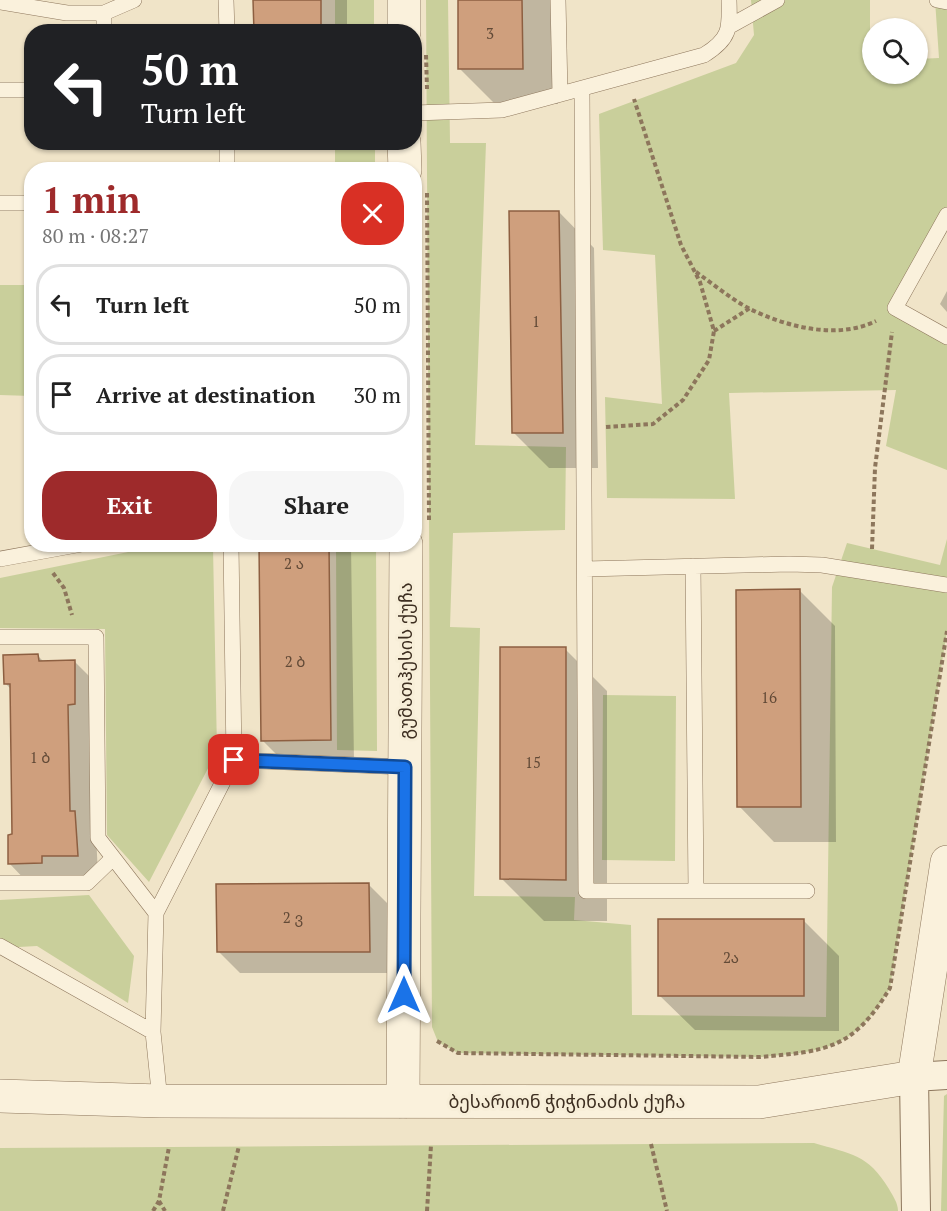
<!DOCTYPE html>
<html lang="en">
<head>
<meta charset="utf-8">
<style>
	:root { --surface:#fff; --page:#f6f6f6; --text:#222; --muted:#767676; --line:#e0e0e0; --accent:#9e2a2b }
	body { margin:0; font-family:"PT Serif","Noto Sans Georgian",serif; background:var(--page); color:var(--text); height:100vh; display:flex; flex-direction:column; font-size:22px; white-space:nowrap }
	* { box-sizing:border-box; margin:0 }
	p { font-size:20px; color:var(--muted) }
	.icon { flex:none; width:33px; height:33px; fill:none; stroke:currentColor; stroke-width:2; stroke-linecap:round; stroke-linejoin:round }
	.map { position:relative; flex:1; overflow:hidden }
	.panel { position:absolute; left:24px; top:162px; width:398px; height:390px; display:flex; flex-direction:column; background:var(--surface); border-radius:24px; box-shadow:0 2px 4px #0004 }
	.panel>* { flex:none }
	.hud { position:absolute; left:24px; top:24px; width:398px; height:126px; border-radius:24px; box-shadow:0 2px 4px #0004; background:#202124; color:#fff; overflow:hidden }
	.buttons { position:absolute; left:862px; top:18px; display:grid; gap:12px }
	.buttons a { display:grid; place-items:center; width:66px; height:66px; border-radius:50%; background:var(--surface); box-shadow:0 2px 4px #0004; font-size:30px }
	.pin { position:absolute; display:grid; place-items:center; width:51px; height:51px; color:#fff; margin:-26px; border-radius:12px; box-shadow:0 3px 9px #0006 }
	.me { position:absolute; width:66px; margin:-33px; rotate:0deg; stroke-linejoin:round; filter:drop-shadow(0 0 4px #0008) }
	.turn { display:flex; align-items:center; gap:21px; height:126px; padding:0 18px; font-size:27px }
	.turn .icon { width:78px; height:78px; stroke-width:2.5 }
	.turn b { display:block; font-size:42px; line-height:51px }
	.round { display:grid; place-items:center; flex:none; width:63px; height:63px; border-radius:24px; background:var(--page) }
	.summary { display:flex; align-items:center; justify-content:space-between; height:102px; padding:0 18px }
	h1 { font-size:36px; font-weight:600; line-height:45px; color:var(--accent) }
	.cta { display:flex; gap:12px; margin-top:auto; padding:12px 18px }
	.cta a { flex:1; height:69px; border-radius:24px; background:var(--accent); color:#fff; font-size:24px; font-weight:600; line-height:69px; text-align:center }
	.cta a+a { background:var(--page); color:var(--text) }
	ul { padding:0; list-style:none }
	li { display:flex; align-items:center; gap:18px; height:81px; margin:0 12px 9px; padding:0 6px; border:3px solid var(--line); border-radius:24px }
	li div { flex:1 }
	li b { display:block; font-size:22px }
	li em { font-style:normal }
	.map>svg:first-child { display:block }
	.green { fill:#c9cf9b }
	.shadow { fill:#0003 }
	.building { fill:#cf9f7d; stroke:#8d5f41; stroke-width:1.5 }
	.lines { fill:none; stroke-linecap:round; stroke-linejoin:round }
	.service-casing { stroke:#8d765c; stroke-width:16 }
	.minor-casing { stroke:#8d765c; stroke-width:30 }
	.tertiary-casing { stroke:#8d765c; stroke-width:34 }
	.path { stroke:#8d765c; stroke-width:4; stroke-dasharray:4.5 3; stroke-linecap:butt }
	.service { stroke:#faf1dc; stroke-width:15 }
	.minor { stroke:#faf1dc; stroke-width:28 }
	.tertiary { stroke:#faf1dc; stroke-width:33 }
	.route-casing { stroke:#114b97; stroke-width:15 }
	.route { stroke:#1a73e8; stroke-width:10 }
	.labels { text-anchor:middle; stroke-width:6; stroke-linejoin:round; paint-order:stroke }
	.number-label { font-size:15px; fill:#624a37 }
	.street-label { font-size:18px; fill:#3d2e20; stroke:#f7eed8 }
</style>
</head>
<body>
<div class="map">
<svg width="947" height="1211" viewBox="0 0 947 1211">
	<rect width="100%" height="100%" fill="#f0e4c8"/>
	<path class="green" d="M335,0h39v31h-39z
		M426,0h22l2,143h36l-11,302 91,2 -1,83 -112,3 -3,94 30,1 -6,268 101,1 -1,23 57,5 1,90 194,2 6,-430 15,-44 93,22 7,-26v92l-57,357c-37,61 -62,63 -130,69l-302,-4 -20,-11 -6,-15z
		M751,0h119v60h3v14h45v-15l21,-1 -4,-58h12v215l-52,92 52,30v133l-61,-24 10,-56 -167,3 6,106 -128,-1 -2,-101 57,7 -7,-149 -52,-5 -4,-136 137,-51 18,-28z
		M335,143h40v26h-40z
		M0,285h31v111l-31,-1z
		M336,545h40l1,206 -40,-1z
		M213,547l4,204 -68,131 -42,-47 -2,-206 -105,-1v-50l143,-29z
		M603,695l73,1 -1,165 -73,-1z
		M89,895l45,61 -6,47 -91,-57 -37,2v-48z
		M947,1094v117h-6l3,-115z
		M814,1143c37,11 54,11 75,46 4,7 9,14 9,22h-898v-63z"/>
	<path class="shadow" d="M255,0h92v32h-92z
		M459,0h98l1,104h-63l-35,-35z
		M559,212l35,36 4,220h-49l-35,-35z
		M947,291v21l-7,-8z
		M260,544h91l3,219 -68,1 -23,-23z
		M800,591l35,35 1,216h-62l-35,-36z
		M565,649l42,42v230h-63l-42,-42z
		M38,656l6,6 30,-1 21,21 1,43h-7l2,103 5,5 2,43 -68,9 -21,-22 5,-28 -2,-145 -7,-7z
		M369,885l21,21v67h-150l-22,-22z
		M804,921l35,35v75l-144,-1 -36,-35z"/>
	<path class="building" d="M253,0h68v32h-67z
		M458,0h64l1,69h-65z
		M509,211h50l4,222h-51z
		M259,544h70l2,196 -70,1z
		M800,589l1,218h-64l-1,-217z
		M500,647h66v233l-66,-1z
		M38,654l1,7 36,-1v44l-7,1 2,106h5l3,45h-36v7l-34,1v-29l4,-1 -2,-150h-6l-1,-29z
		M369,883l1,69h-153l-1,-68z
		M658,919h146v77h-146z"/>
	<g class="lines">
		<defs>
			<path id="service" d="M226,0l1,32
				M558,0l2,94
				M937,0l10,2
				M0,2l67,11h37l30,-13
				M730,26l47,-26
				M104,32v-19
				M582,89l4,802h221
				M0,90h32
				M414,113l88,-3 202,-55c26,-16 26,-26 25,-55
				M227,170v-28
				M0,203h32
				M947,215l-52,93 52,29
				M231,544l3,216 171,7
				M0,559l82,-15
				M693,566l3,325
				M585,569l204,-5 33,1 125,20
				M0,637h96l2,201 58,75 -3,119
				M0,883h87l26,-25
				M156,913l78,-153
				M0,946l153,86 7,69"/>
			<path id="minor" d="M916,1211l-2,-134 33,-2"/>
			<path id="tertiary" d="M404,0v32
				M404,142l1,28
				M0,1096l160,5 599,1 155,-25 33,-215
				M403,1102l3,-558"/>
		</defs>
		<use href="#service" class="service-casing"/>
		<use href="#minor" class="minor-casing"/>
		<use href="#tertiary" class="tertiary-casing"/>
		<path class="path" d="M426,55l1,34
			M427,193l2,328
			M696,272c17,12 35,27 54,37 37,18 87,31 126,12
			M714,331l36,-23
			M606,427l47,-3 30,-24 26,-40 5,-29 -14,-49 -19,-37 -47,-146
			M872,549l3,-81 17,-136
			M53,573l11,15 8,27
			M437,1041l21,12 302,4c68,-6 93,-8 130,-69l57,-357
			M651,1144l16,67
			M159,1201l6,10
			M153,1211l6,-10 10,-54
			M223,1211l16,-65
			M427,1211l4,-66"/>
		<use href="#service" class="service"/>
		<use href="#minor" class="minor"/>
		<use href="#tertiary" class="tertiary"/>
	</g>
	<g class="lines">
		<defs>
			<path id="route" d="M234,760l171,7 -1,228"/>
		</defs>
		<use href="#route" class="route-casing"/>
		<use href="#route" class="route"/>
	</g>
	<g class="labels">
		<g class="number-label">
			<text x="490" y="39">3</text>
			<text x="536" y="327">1</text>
			<text x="294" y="569">2 ა</text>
			<text x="295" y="667">2 ბ</text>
			<text x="769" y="703">16</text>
			<text x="40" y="763">1 ბ</text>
			<text x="533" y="768">15</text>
			<text x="293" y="923">2 ვ</text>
			<text x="731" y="963">2ა</text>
		</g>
		<g class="street-label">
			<text transform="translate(406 661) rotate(-90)" y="6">გუმათჰესის ქუჩა</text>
			<text x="567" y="1108">ბესარიონ ჭიჭინაძის ქუჩა</text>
		</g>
	</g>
</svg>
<div class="buttons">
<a><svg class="icon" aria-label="search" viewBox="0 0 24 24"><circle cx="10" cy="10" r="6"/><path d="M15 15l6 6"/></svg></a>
</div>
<div class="pin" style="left:234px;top:760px;background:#d93025"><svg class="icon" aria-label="arrive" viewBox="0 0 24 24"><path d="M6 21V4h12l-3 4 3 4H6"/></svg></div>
<svg class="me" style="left:404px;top:995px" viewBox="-20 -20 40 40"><path d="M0-17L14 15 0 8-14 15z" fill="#1a73e8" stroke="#fff" stroke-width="4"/></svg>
<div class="hud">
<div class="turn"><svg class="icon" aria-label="left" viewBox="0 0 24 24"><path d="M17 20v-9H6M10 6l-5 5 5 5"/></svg><div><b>50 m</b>Turn left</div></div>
</div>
<section class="panel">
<div class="summary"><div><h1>1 min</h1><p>80 m · 08:27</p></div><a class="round" style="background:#d93025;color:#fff"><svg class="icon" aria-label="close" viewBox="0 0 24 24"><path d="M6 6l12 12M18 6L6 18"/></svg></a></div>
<ul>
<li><svg class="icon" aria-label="left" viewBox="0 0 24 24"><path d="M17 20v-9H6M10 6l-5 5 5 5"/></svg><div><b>Turn left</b></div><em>50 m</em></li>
<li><svg class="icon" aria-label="arrive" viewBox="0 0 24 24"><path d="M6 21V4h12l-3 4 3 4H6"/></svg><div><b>Arrive at destination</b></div><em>30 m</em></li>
</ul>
<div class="cta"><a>Exit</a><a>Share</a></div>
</section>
</div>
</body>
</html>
